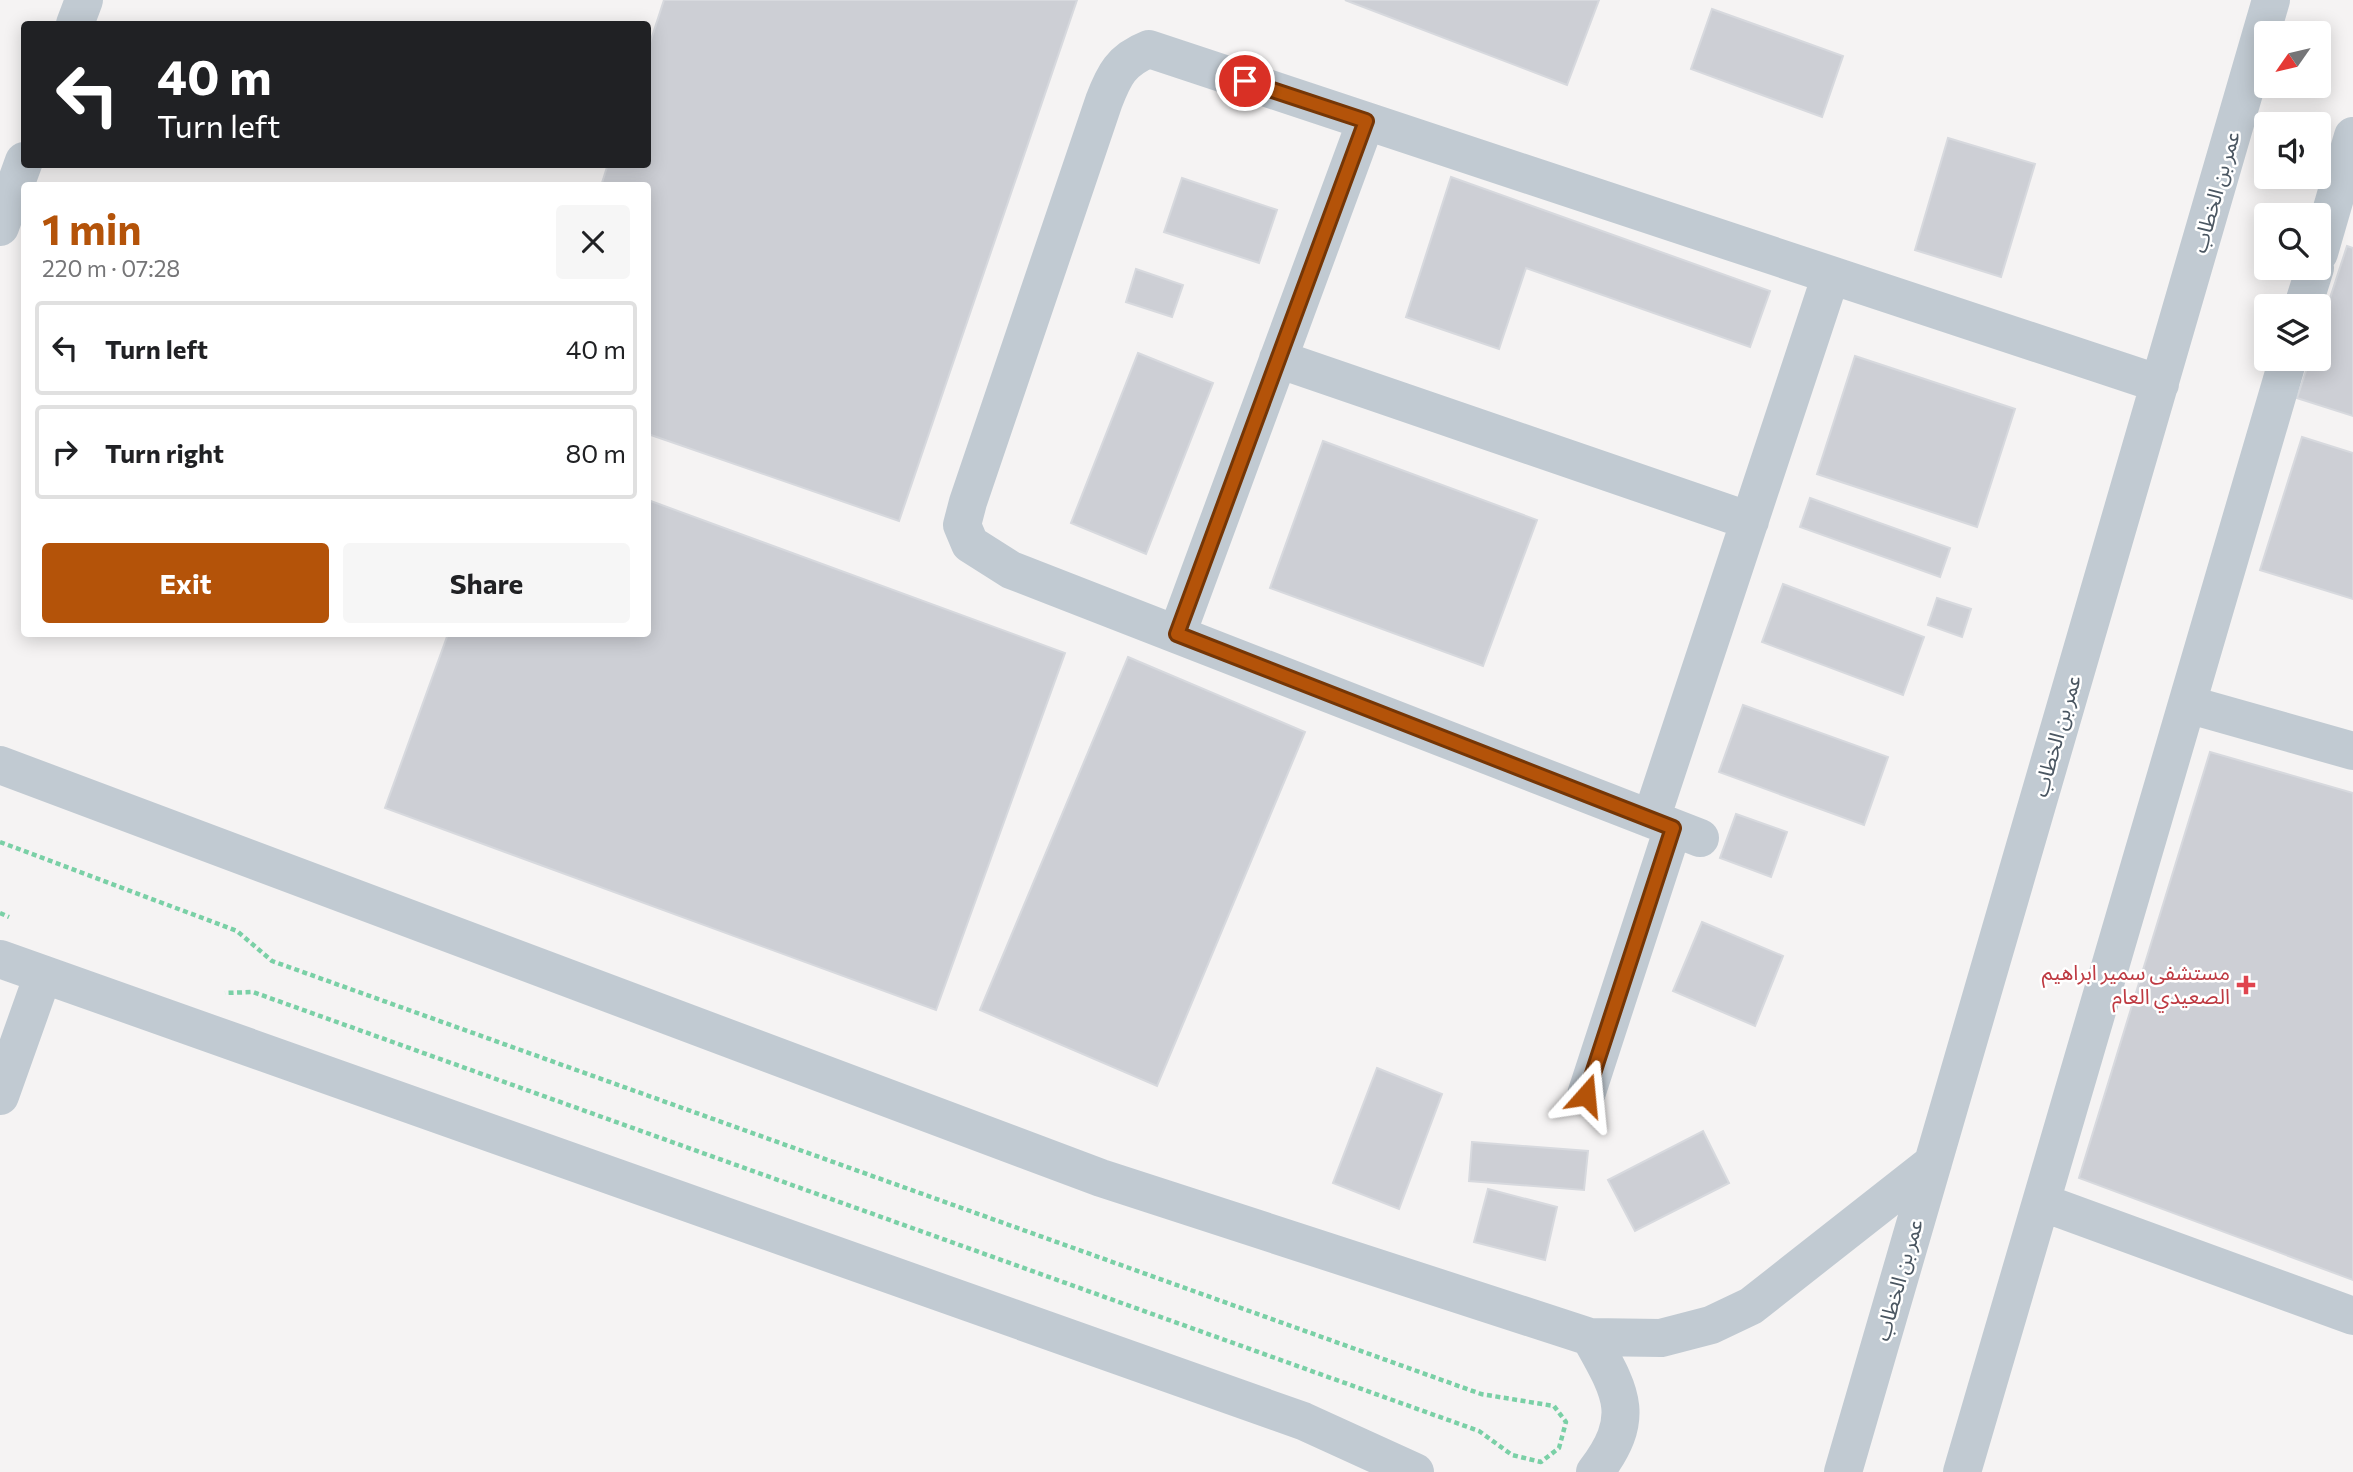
<!DOCTYPE html>
<html lang="en">
<head>
<meta charset="utf-8">
<style>
	:root { --surface:#fff; --page:#f6f6f6; --text:#202124; --muted:#757577; --line:#e0e0e0; --accent:#b45309 }
	body { margin:0; font-family:Commissioner,"Noto Sans Arabic",sans-serif; background:var(--page); color:var(--text); height:100vh; display:flex; flex-direction:column; font-size:26px; white-space:nowrap }
	* { box-sizing:border-box; margin:0 }
	p { font-size:23px; color:var(--muted) }
	.icon { flex:none; width:38px; height:38px; fill:none; stroke:currentColor; stroke-width:2; stroke-linecap:round; stroke-linejoin:round }
	.map { position:relative; flex:1; overflow:hidden }
	.drawer { position:absolute; left:21px; top:182px; width:630px; height:455px; display:flex; flex-direction:column; background:var(--surface); border-radius:7px; box-shadow:0 4px 18px #0003 }
	.drawer>* { flex:none }
	.hud { position:absolute; left:21px; top:21px; width:630px; height:147px; border-radius:7px; box-shadow:0 4px 18px #0003; background:#202124; color:#fff; overflow:hidden }
	.needle { width:46px; rotate:236deg }
	.controls { position:absolute; left:2254px; top:21px; display:grid; gap:14px }
	.controls a { display:grid; place-items:center; width:77px; height:77px; border-radius:7px; background:var(--surface); box-shadow:0 4px 18px #0003; font-size:35px }
	.pin { position:absolute; display:grid; place-items:center; width:60px; height:60px; color:#fff; margin:-30px; border:4px solid #fff; border-radius:50%; box-shadow:0 2px 7px #0007 }
	.me { position:absolute; width:77px; margin:-38px; rotate:18deg; stroke-linejoin:round; filter:drop-shadow(0 0 5px #0008) }
	.turn { display:flex; align-items:center; gap:24px; height:147px; padding:0 21px; font-size:32px }
	.turn .icon { width:91px; height:91px; stroke-width:2.5 }
	.turn b { display:block; font-size:49px; line-height:60px }
	.round { display:grid; place-items:center; flex:none; width:74px; height:74px; border-radius:7px; background:var(--page) }
	.headline { display:flex; align-items:center; justify-content:space-between; height:119px; padding:0 21px }
	h1 { font-size:42px; font-weight:700; line-height:52px; color:var(--accent) }
	.cta { display:flex; gap:14px; margin-top:auto; padding:14px 21px }
	.cta a { flex:1; height:80px; border-radius:7px; background:var(--accent); color:#fff; font-size:28px; font-weight:700; line-height:80px; text-align:center }
	.cta a+a { background:var(--page); color:var(--text) }
	ul { padding:0; list-style:none }
	li { display:flex; align-items:center; gap:21px; height:94px; margin:0 14px 10px; padding:0 7px; border:4px solid var(--line); border-radius:7px }
	li div { flex:1 }
	li b { display:block; font-size:26px }
	li em { font-style:normal }
	.map>svg:first-child { display:block }
	.building { fill:#cdcfd5; stroke:#d7d9de; stroke-width:2 }
	.lines { fill:none; stroke-linecap:round; stroke-linejoin:round }
	.path { stroke:#7ad0a6; stroke-width:4.5; stroke-dasharray:5 3.5; stroke-linecap:butt }
	.minor { stroke:#c1cad2; stroke-width:38 }
	.route-casing { stroke:#753606; stroke-width:18 }
	.route { stroke:#b45309; stroke-width:12 }
	.health-dot { fill:#e0444e; stroke:#fff; stroke-width:2.5 }
	.labels { text-anchor:middle; stroke-width:5; stroke-linejoin:round; paint-order:stroke }
	.street-label { font-size:21px; fill:#4a5661; stroke:#fff }
	.health-label { font-size:21px; fill:#be3a42; stroke:#fff; text-anchor:end }
</style>
</head>
<body>
<div class="map">
<svg width="2353" height="1472" viewBox="0 0 2353 1472">
	<rect width="100%" height="100%" fill="#f5f3f3"/>
	<path class="building" d="M664,0h413l-178,521 -251,-87v-248h-47l7,-22h40v-115z
		M1345,0h254l-32,85z
		M1712,9l131,47 -21,61 -131,-48z
		M1948,138l87,26 -34,113 -86,-27z
		M1451,177l319,114 -20,56 -224,-79 -27,81 -93,-32z
		M1182,178l95,32 -18,53 -95,-31z
		M2347,246l6,2v168l-56,-18 13,-39h9v-27z
		M1136,269l47,16 -11,32 -46,-15z
		M1138,353l75,30 -67,171 -75,-31z
		M1855,356l160,53 -38,118 -160,-53z
		M2302,437l51,16v146l-93,-29z
		M1323,441l214,79 -54,146 -213,-78z
		M1810,498l140,50 -10,29 -140,-50z
		M648,500l417,153 -129,357 -551,-202 63,-174h200z
		M1783,584l141,53 -21,58 -141,-53z
		M1937,598l34,11 -9,28 -34,-12z
		M1128,657l177,75 -148,354 -177,-76z
		M1743,705l145,52 -24,68 -145,-53z
		M2210,752l143,41v487l-274,-102z
		M1736,814l51,18 -16,45 -51,-19z
		M1702,922l81,34 -28,70 -82,-35z
		M1377,1068l65,26 -43,115 -66,-26z
		M1703,1131l26,52 -94,48 -27,-51z
		M1472,1142l116,9 -4,39 -115,-9z
		M1488,1189l69,18 -12,53 -71,-18z"/>
	<g class="lines">
		<path class="path" d="M0,842l237,89 35,30 1209,433 73,12 12,16 -7,26 -18,14 -29,-7 -33,-24 -1226,-439 -28,1
			M0,913l9,4"/>
		<path class="minor" d="M75,24l9,-24
			M0,227l24,-66
			M2319,253l34,-117
			M2303,306l12,-38
			M1278,359l472,162
			M1177,634l189,-513
			M2187,704l166,47
			M0,765l1101,413 489,159 71,1 50,-13 40,-19 182,-143
			M1651,819l180,-544
			M1700,838l-689,-268 -41,-26 -8,-19 6,-23 136,-401c10,-26 17,-41 45,-52l1011,335
			M0,959l1303,462 112,51
			M1586,1095l87,-267
			M0,1096l43,-121
			M2041,1202l312,114
			M1590,1337c30,54 48,79 5,135
			M1843,1472l428,-1472
			M1962,1472l326,-1113"/>
	</g>
	<g class="lines">
		<defs>
			<path id="route" d="M1245,81l121,40 -189,513 496,194 -87,267"/>
		</defs>
		<use href="#route" class="route-casing"/>
		<use href="#route" class="route"/>
	</g>
	<path class="health-dot" d="M2242.5 974.5h7v7h7v7h-7v7h-7v-7h-7v-7h7z"/>
	<g class="labels">
		<g class="street-label">
			<text transform="translate(2216 192) rotate(-74)" y="7">عمر بن الخطاب</text>
			<text transform="translate(2057 736) rotate(-74)" y="7">عمر بن الخطاب</text>
			<text transform="translate(1899 1280) rotate(-74)" y="7">عمر بن الخطاب</text>
		</g>
		<g class="health-label">
			<text x="2230" y="980">مستشفى سمير ابراهيم<tspan x="2230" dy="24">الصعيدي العام</tspan></text>
		</g>
	</g>
</svg>
<div class="controls">
<a><svg class="needle" viewBox="-14 -14 28 28"><path d="M0-13l5 13h-10z" fill="#e53935"/><path d="M0 13l5-13h-10z" fill="#757577"/></svg></a>
<a><svg class="icon" aria-label="sound" viewBox="0 0 24 24"><path d="M4 9h4l5-4v14l-5-4H4zM17 9q2 3 0 6"/></svg></a>
<a><svg class="icon" aria-label="search" viewBox="0 0 24 24"><circle cx="10" cy="10" r="6"/><path d="M15 15l6 6"/></svg></a>
<a><svg class="icon" aria-label="layers" viewBox="0 0 24 24"><path d="M12 4l9 5-9 5-9-5zM3 14l9 5 9-5"/></svg></a>
</div>
<div class="pin" style="left:1245px;top:81px;background:#d93025"><svg class="icon" aria-label="arrive" viewBox="0 0 24 24"><path d="M6 21V4h12l-3 4 3 4H6"/></svg></div>
<svg class="me" style="left:1586px;top:1095px" viewBox="-20 -20 40 40"><path d="M0-17L14 15 0 8-14 15z" fill="#b45309" stroke="#fff" stroke-width="4"/></svg>
<div class="hud">
<div class="turn"><svg class="icon" aria-label="left" viewBox="0 0 24 24"><path d="M17 20v-9H6M10 6l-5 5 5 5"/></svg><div><b>40 m</b>Turn left</div></div>
</div>
<section class="drawer">
<div class="headline"><div><h1>1 min</h1><p>220 m · 07:28</p></div><a class="round"><svg class="icon" aria-label="close" viewBox="0 0 24 24"><path d="M6 6l12 12M18 6L6 18"/></svg></a></div>
<ul>
<li><svg class="icon" aria-label="left" viewBox="0 0 24 24"><path d="M17 20v-9H6M10 6l-5 5 5 5"/></svg><div><b>Turn left</b></div><em>40 m</em></li>
<li><svg class="icon" aria-label="right" viewBox="0 0 24 24"><path d="M7 20v-9h11M14 6l5 5-5 5"/></svg><div><b>Turn right</b></div><em>80 m</em></li>
</ul>
<div class="cta"><a>Exit</a><a>Share</a></div>
</section>
</div>
</body>
</html>
